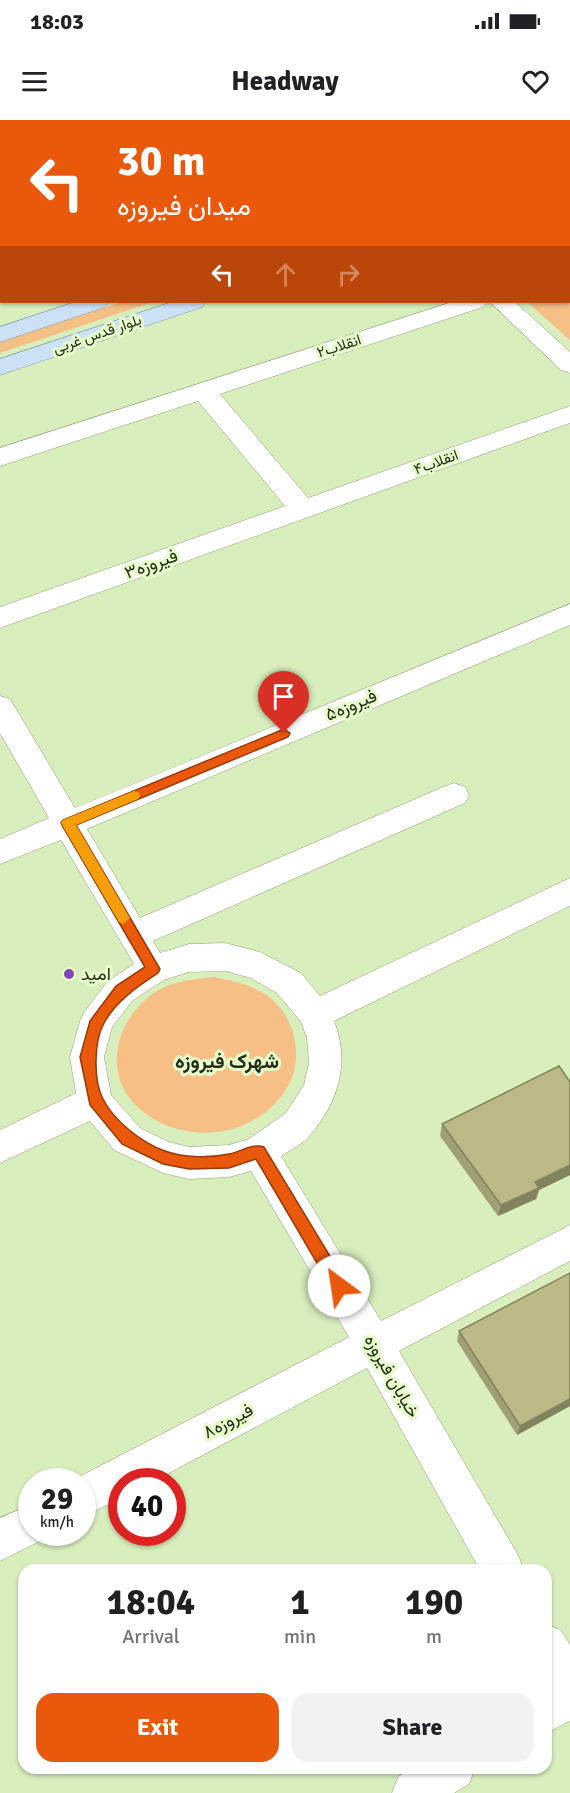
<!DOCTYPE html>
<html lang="en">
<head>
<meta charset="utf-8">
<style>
	:root { --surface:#fff; --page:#f2f2f2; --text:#202124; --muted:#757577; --accent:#ea580c }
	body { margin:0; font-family:Signika,Vazirmatn,sans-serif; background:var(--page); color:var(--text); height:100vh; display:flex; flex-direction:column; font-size:22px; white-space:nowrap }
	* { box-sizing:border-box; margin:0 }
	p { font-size:20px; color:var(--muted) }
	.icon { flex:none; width:33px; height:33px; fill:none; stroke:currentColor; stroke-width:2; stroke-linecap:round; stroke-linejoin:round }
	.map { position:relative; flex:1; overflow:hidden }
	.panel { position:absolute; left:18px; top:1444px; width:534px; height:210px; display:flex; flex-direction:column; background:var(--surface); border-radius:18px; box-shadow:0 2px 4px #0004 }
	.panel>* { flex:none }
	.banner { position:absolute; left:0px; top:0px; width:570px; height:183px; box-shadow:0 2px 4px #0004; background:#ea580c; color:#fff; overflow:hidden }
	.speed { position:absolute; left:18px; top:1348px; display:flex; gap:12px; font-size:30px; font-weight:700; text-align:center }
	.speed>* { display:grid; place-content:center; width:78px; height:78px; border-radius:50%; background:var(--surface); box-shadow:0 2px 4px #0004; line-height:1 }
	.speed small { font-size:15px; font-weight:400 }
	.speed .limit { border:9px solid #d22; background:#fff; color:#111 }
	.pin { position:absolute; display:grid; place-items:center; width:51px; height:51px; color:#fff; margin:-62px -26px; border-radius:50% 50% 50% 0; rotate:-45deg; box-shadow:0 0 6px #0007 }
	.pin .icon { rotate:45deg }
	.me { position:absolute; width:66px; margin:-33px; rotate:329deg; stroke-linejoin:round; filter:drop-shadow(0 0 4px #0008) }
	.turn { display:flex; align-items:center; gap:21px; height:126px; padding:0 18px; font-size:27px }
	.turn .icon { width:78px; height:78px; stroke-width:2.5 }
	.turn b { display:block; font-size:42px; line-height:51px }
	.lanes { display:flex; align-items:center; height:57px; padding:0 18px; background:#0003; justify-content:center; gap:30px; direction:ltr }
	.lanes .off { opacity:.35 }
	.eta { display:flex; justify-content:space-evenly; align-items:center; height:102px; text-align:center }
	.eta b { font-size:36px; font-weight:700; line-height:42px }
	.cta { display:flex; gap:12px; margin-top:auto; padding:12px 18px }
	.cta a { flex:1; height:69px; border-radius:18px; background:var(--accent); color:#fff; font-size:24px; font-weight:700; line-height:69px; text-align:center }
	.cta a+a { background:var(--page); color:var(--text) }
	.status { display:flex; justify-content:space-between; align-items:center; height:42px; padding:0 30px; background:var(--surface); direction:ltr }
	.status svg { height:16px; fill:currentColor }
	header { display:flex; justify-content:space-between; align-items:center; height:78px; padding:0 18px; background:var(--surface); font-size:27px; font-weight:700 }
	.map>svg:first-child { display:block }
	.green { fill:#f6bf85 }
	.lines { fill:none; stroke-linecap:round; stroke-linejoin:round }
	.minor-casing { stroke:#8da172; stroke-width:1 }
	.major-casing { stroke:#7b95a5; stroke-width:1 }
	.minor { fill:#fff; fill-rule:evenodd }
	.major { fill:#cbe1f5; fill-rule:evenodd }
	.wall { fill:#a1a074 }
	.shaded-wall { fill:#83825e }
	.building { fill:#bbba87; stroke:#83825e; stroke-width:1.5 }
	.route { fill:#ea580c; stroke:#983908; stroke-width:1.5 }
	.slow { fill:#f59e0b }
	.poi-dot { fill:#8543b8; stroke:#e6fcca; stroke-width:2 }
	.labels { text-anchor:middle; stroke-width:6; stroke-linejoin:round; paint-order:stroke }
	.far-street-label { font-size:15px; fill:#262e1b; stroke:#e6fcca }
	.street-label { font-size:18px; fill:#262e1b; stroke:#e6fcca }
	.poi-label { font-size:18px; fill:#262e1b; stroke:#e6fcca; text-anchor:start }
	.neighbourhood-label { font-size:20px; font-weight:bold; fill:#262e1b; stroke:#e6fcca }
</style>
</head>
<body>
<div class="status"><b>18:03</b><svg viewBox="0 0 49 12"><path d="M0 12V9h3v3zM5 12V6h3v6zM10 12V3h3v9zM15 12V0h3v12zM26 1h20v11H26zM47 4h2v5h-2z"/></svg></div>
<header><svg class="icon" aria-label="menu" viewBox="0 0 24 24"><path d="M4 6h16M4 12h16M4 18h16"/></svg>Headway<svg class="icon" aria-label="heart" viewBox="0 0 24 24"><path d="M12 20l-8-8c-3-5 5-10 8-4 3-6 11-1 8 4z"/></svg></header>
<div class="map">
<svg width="570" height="1673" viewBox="0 0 570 1673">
	<rect width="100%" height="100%" fill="#d8eebd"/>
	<path class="green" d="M570,84v136l-43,-38h41z
		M122,182h31l-153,51v-11z
		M214,857c18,4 35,7 51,17 31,20 41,67 20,97 -32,48 -101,55 -144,19 -41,-34 -26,-92 16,-119 17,-10 37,-12 57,-14z"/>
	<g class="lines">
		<defs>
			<path id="minor" d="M232,0h22v2h-21z
				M392,0h24l-25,2z
				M452,182h35l-4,5 -263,87 88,104 262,-92v17l-570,205v-21l285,-101 -87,-105 -198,65v-18z
				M490,182h25l55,50v21l-9,-3z
				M570,484v21l-483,204 53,89 303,-131 11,-4 11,4 4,8 -4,8 -312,138 7,12 29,-9 36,-1 35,9 41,21 19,23 250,-118v28l-236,115c16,40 5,80 -23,113 -7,9 -20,16 -30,22l100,165 189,-96v36l-171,90 119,204 6,15h-44l-113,-202 -215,114h-30v16l-40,19v-35h-13l280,-145 -98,-166 -22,6 -40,2 -26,-6 -49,-23 -24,-29 -90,42v-33l76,-37 -6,-36 10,-36 5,-10 23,-30 26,-17 -73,-124 -61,24v-25l49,-21 -49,-85v-37l10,3 65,109zM225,851l26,7 26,15 24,29 6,16 2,25 -5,22 -18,28 -37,26 -20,6 -40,2 -20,-5 -29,-14 -29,-33 -7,-38 8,-30 20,-26 32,-21 25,-8z
				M32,1384v29h17l-3,5 -46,23v-43z
				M546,1504l15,6 9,15v76l-24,12z
				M412,1648h63l-6,16 -15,9h-62l6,-16z"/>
			<path id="major" d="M568,18h2v12h-2z
				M568,48h2v14h-2z
				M75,182h34l-4,5 -105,35v-15z
				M172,182h34l-4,5 -202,68v-16z"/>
		</defs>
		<use href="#minor" class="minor-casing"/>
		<use href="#major" class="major-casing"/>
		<use href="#minor" class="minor"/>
		<use href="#major" class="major"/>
	</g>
	<path class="wall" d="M570,962v93l-31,15 -3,9 -38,17 -58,-80 2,-12z
		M570,1153v133l-53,29 -60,-94 2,-10z"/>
	<path class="shaded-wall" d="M570,1045v10l-31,15 -3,9 -38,17 3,-11 34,-23z
		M570,1279v7l-53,29 3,-9z"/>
	<path class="building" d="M559,946l11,16v83l-35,17 4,6 -38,17 -59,-81z
		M570,1153v126l-50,27 -61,-95z"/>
	<path class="route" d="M284,609l6,4 -2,4 -212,88 84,144 -2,4c-21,14 -41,27 -54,50 -10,18 -11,57 -1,76 11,22 39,44 62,52 19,7 45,7 64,3 11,-2 24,-11 35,-7l81,134 2,5 -2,6 -6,2 -5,-2 -78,-133 -27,9 -40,1 -26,-5 -41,-20 -32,-39 -10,-48 10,-36 26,-35 29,-19 -82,-140 -2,-4 2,-3z"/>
	<path class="slow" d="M134,671l4,1 2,4 -2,3 -62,26 54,93 -7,6 -4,-2 -58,-99 2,-3z"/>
	<circle class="poi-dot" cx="69" cy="854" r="6"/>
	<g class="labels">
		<g class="far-street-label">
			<text transform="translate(97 214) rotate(-19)" y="5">بلوار قدس غربی</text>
			<text transform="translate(339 226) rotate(-18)" y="5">انقلاب۲</text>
			<text transform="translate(436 342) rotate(-20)" y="5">انقلاب۴</text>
		</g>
		<g class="street-label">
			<text transform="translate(151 444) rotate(-20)" y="6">فیروزه۳</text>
			<text transform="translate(351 585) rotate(-23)" y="6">فیروزه۵</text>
			<text transform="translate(392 1256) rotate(60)" y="6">خیابان فیروزه</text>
			<text transform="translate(228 1301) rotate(-28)" y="6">فیروزه۸</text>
		</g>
		<g class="poi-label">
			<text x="81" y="860">امید</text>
		</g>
		<g class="neighbourhood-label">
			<text x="227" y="948">شهرک فیروزه</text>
		</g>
	</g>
</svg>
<div class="speed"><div>29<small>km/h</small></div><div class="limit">40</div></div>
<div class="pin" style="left:284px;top:613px;background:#d93025"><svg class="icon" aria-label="arrive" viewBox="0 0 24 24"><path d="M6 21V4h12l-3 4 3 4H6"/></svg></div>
<svg class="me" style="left:339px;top:1166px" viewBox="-20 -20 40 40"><circle r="19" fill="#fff"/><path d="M0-13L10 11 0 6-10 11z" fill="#ea580c"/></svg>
<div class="banner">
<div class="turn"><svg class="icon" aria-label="left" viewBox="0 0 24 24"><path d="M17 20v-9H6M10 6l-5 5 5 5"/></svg><div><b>30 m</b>میدان فیروزه</div></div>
<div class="lanes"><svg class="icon" aria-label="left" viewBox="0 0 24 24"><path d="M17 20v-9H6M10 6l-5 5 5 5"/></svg><svg class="icon off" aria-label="ahead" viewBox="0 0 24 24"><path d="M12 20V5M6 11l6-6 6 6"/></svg><svg class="icon off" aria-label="right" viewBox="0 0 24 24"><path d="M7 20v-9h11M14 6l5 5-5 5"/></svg></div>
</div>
<section class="panel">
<div class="eta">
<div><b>18:04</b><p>Arrival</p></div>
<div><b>1</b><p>min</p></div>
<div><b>190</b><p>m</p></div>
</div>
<div class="cta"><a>Exit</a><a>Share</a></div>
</section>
</div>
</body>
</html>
